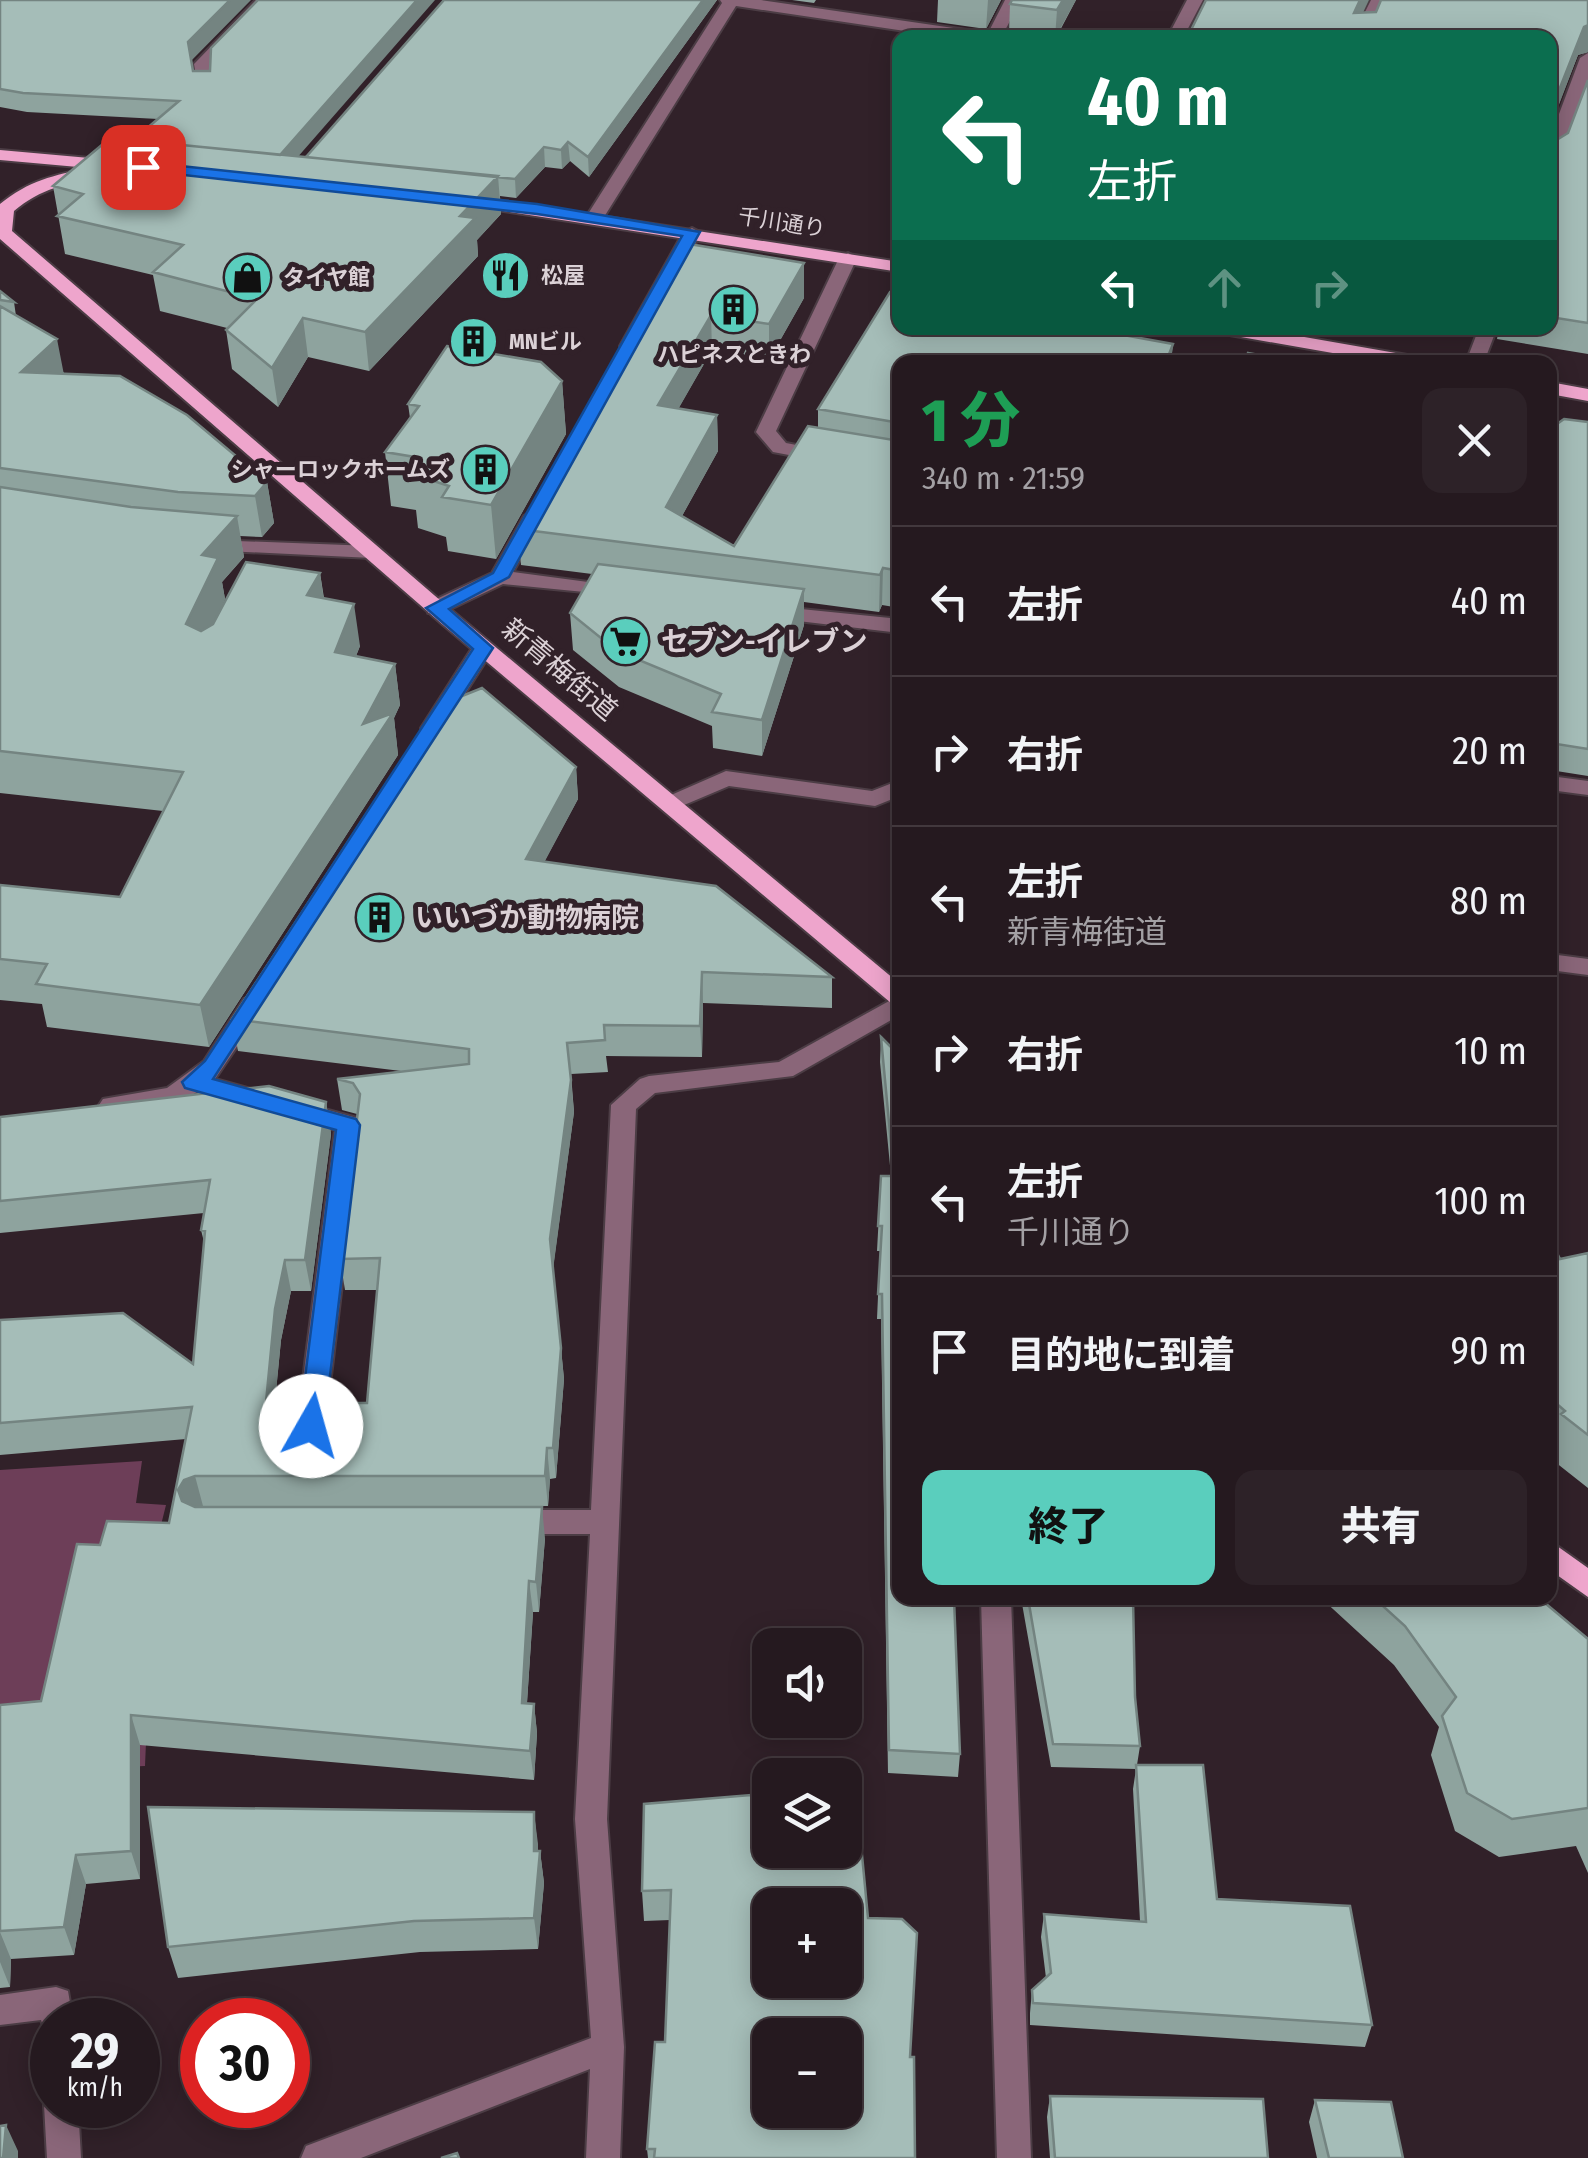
<!DOCTYPE html>
<html lang="ja">
<head>
<meta charset="utf-8">
<style>
	:root { --surface:#25191f; --page:#2d2228; --text:#f1f3f6; --muted:#a3a0a4; --line:#42383d; --accent:#5acebd }
	body { margin:0; font-family:"Fira Sans Condensed","Noto Sans JP",sans-serif; background:var(--page); color:var(--text); height:100vh; display:flex; flex-direction:column; font-size:38px; white-space:nowrap }
	* { box-sizing:border-box; margin:0 }
	p { font-size:32px; color:var(--muted) }
	.icon { flex:none; width:55px; height:55px; fill:none; stroke:currentColor; stroke-width:2; stroke-linecap:round; stroke-linejoin:round }
	.map { position:relative; flex:1; overflow:hidden }
	.drawer { position:absolute; left:892px; top:355px; width:665px; height:1250px; display:flex; flex-direction:column; background:var(--surface); border-radius:20px; box-shadow:0 5px 25px #0003,0 0 0 2px var(--line) }
	.drawer>* { flex:none }
	.top-card { position:absolute; left:892px; top:30px; width:665px; height:305px; border-radius:20px; box-shadow:0 5px 25px #0003,0 0 0 2px var(--line); background:#0b6e4f; color:#fff; overflow:hidden }
	.buttons { position:absolute; left:752px; top:1628px; display:grid; gap:20px }
	.buttons a { display:grid; place-items:center; width:110px; height:110px; border-radius:20px; background:var(--surface); box-shadow:0 5px 25px #0003,0 0 0 2px var(--line); font-size:50px }
	.speed { position:absolute; left:30px; top:1998px; display:flex; gap:20px; font-size:50px; font-weight:700; text-align:center }
	.speed>* { display:grid; place-content:center; width:130px; height:130px; border-radius:50%; background:var(--surface); box-shadow:0 5px 25px #0003,0 0 0 2px var(--line); line-height:1 }
	.speed small { font-size:25px; font-weight:400 }
	.speed .limit { border:15px solid #d22; background:#fff; color:#111 }
	.pin { position:absolute; display:grid; place-items:center; width:85px; height:85px; color:#fff; margin:-42px; border-radius:20px; box-shadow:0 5px 15px #0006 }
	.me { position:absolute; width:110px; margin:-55px; rotate:7deg; stroke-linejoin:round; filter:drop-shadow(0 0 8px #0008) }
	.turn { display:flex; align-items:center; gap:35px; height:210px; padding:0 30px; font-size:45px }
	.turn .icon { width:130px; height:130px; stroke-width:2.5 }
	.turn b { display:block; font-size:70px; line-height:85px }
	.lanes { display:flex; align-items:center; height:95px; padding:0 30px; background:#0003; justify-content:center; gap:50px; direction:ltr }
	.lanes .off { opacity:.35 }
	.round { display:grid; place-items:center; flex:none; width:105px; height:105px; border-radius:20px; background:var(--page) }
	.summary { display:flex; align-items:center; justify-content:space-between; height:170px; padding:0 30px }
	h1 { font-size:60px; font-weight:800; line-height:75px; color:#1e9e55 }
	.cta { display:flex; gap:20px; margin-top:auto; padding:20px 30px }
	.cta a { flex:1; height:115px; border-radius:20px; background:var(--accent); color:#111; font-size:40px; font-weight:800; line-height:115px; text-align:center }
	.cta a+a { background:var(--page); color:var(--text) }
	ul { padding:0; list-style:none }
	li { display:flex; align-items:center; gap:30px; height:150px; padding:0 30px; border-top:2px solid var(--line) }
	li div { flex:1 }
	li b { display:block; font-size:38px }
	li em { font-style:normal }
	.map>svg:first-child { display:block }
	.green { fill:#6d3e58 }
	.lines { fill:none; stroke-linecap:round; stroke-linejoin:round }
	.minor-casing { stroke:#4c3d45; stroke-width:4 }
	.major-casing { stroke:#4c3d45; stroke-width:4 }
	.minor { fill:#8a6679; fill-rule:evenodd }
	.major { fill:#eea5cc; fill-rule:evenodd }
	.wall { fill:#8ea39e }
	.shaded-wall { fill:#748481 }
	.building { fill:#a5bdb8; stroke:#748481; stroke-width:2.5; fill-rule:evenodd }
	.route { fill:#1a73e8; stroke:#114b97; stroke-width:2.5 }
	.labels { text-anchor:middle; stroke-width:10; stroke-linejoin:round; paint-order:stroke }
	.far-street-label { font-size:22px; fill:#dbd1d6; stroke:#312129 }
	.far-poi-label { font-size:22px; font-weight:bold; fill:#dbd1d6; stroke:#312129; text-anchor:start }
	.poi-label { font-size:28px; font-weight:bold; fill:#dbd1d6; stroke:#312129; text-anchor:start }
	.street-label { font-size:28px; fill:#dbd1d6; stroke:#312129 }
</style>
</head>
<body>
<div class="map">
<svg width="1588" height="2158" viewBox="0 0 1588 2158">
	<rect width="100%" height="100%" fill="#312129"/>
	<path class="green" d="M142,1461l-6,42 30,2 -12,48 -9,213 -116,5 -29,123v-424z"/>
	<g class="lines">
		<defs>
			<path id="minor" d="M256,0h17l-63,65v22h-12l-4,-23z
				M720,0h41l227,33 17,-33h16l-20,38h-49l-216,-32 -132,211 -15,4 -3,-4 136,-214z
				M1187,0h16l-20,38h-16z
				M1371,0h16l-19,38h-16z
				M1588,53v28l-29,80 -9,5v-28l30,-80z
				M692,228l9,5 -63,113 -2,4h-14l-2,-4 63,-113z
				M848,253l9,5 -81,173 10,12 47,9 3,4 -10,6 -53,-10 -17,-20 83,-174z
				M1479,328h18l-13,34h-18z
				M534,510l10,6 -31,56 105,14 10,6 -3,4 -122,-12 -61,29h-14v-10l64,-30 32,-57z
				M212,540l160,6 10,6 -10,6 -167,-8 -3,-4z
				M771,606l129,13v14l-136,-16 -4,-5z
				M483,641l11,7 -51,80 -3,5h-16l-3,-5 51,-80z
				M726,771l146,20 28,-11v16l-25,10 -146,-20 -59,25 -11,-7 3,-5z
				M1550,776l38,5v14l-38,-5z
				M1550,954l38,5v16l-38,-5z
				M900,995v20l-107,61 -138,17 -19,16 -29,710 17,228 -4,111h-34l4,-89 -229,89h-60l5,-12 285,-108 -16,-219 15,-285h-80l-10,-4 -4,-8 4,-8 10,-4h81l20,-405 29,-26 9,-3 130,-14z
				M253,996l12,9 -50,74 54,15 4,6 -4,6 -9,3 -63,-17 -23,13 -62,9 -9,-3 -4,-6 4,-6 64,-11 37,-27 40,-62z
				M299,1102l58,16 4,7 -36,301 -4,8 -10,3 -10,-3 -4,-8 38,-296 -45,-13 -4,-6z
				M981,1598h30l20,560h-34z
				M56,1987l12,4 5,29h-21v14l-7,-3 -4,-11 -41,5v-30z
				M52,2092v13h26l3,53h-34l-3,-53z"/>
			<path id="major" d="M0,150l123,11v8h-22l-1,7c-33,8 -59,12 -86,35l-2,20 444,383 444,370v22l-9,-3 -449,-379 -442,-385v-35c28,-23 54,-29 89,-36l-89,-8z
				M470,196l430,66v10l-436,-67v-8z
				M1215,328h38l160,28 10,6h-39l-160,-28z
				M1550,382l38,7v12l-38,-7z
				M1550,1541l38,27v29l-38,-27z"/>
		</defs>
		<use href="#minor" class="minor-casing"/>
		<use href="#major" class="major-casing"/>
		<use href="#minor" class="minor"/>
		<use href="#major" class="major"/>
	</g>
	<path class="wall" d="M0,0l191,61 2,10 105,86h8l138,-157h273l-128,177 -19,-16 -8,8 -17,-2 -29,31 -16,-2 1,18 -24,26 1,16 -109,115 -61,-14 -30,50 -46,-38 -6,-39 1,-2 -67,-17 -7,-36 -88,-21 -12,-68 80,-46 25,-21 -131,-7 -27,-5z
		M792,0h24l-2,3z
		M938,0h63l-15,29 -49,-7z
		M1076,0l-20,38 -47,-6 1,-28z
		M1588,0v52l-10,3 -25,64 2,22 13,-8 20,-53v274l-91,-15 2,-11h51v-290h-360l1,-8 172,-18z
		M689,244l115,19v35l-35,62 -57,-10 -34,59 39,6 1,36 -36,65 52,30 74,-120 10,2v-19l72,-117 10,1v35h185l88,16 -2,18h-271v246l-18,-3 -3,7 -75,-10v23l-42,131 -49,-8 -1,-22 -93,-39 -46,-37 -3,-37 22,-39 -71,-9 -3,-36z
		M0,291l14,11 2,14 48,57 203,109 7,41 -12,14 -22,-1 4,21 -22,25 3,17 -6,14 101,-40 4,25 36,48 -4,10 39,8 5,41 -6,13 4,37 -189,292 -162,-20 -5,-23 -42,-4v-115l120,12 43,-86 -163,-18z
		M1429,328h47l-3,6z
		M562,381l4,53 -70,125 -48,-8 -2,-14 -28,-9 -2,-18 -25,-4 -6,-54 25,-34 -2,-14z
		M1588,422v354l-38,-6v-341z
		M576,767l2,32 -34,63 288,115v31l-129,-5 -1,54 -96,-1 2,16 -37,2 3,38 -21,156 11,111 -8,99 -6,1 -2,27 -348,1 345,31 -6,74h-6l-6,91 7,1 3,29 -3,47 -394,-35v134l-54,5 -12,71 -63,4 -1,28 -10,1v-283l41,-4 59,-156 69,-22 17,-84 -186,16v-135l193,44 11,-122 -3,-12 3,-17 -204,20v-116l326,-15 5,32 -20,157h-20l-10,49 -6,62 29,8 63,-7 11,-113h-33l-5,-31 17,-145 -15,-4 -5,-31 64,-8 -163,-20 -6,-32z
		M881,1037l79,717 -2,23 -70,-4 -7,-454h-4l3,-68h-3l4,-75h10l-11,-114z
		M1550,1239l10,20 28,-6v235l-38,-30z
		M1021,1598h112l2,99 5,49 -3,19 80,134 155,126 -7,22 -335,-22v-12l2,-23 14,-12 -5,-41 3,-23 96,7 -7,-132 3,-20 -85,-2z
		M1321,1598h218l49,41v234l-12,-27 -77,11 -44,-26 -24,-76 8,-28 -45,-62z
		M760,1809l108,109 42,139 5,101h-267l-1,-9 18,-107 5,-122 -26,1 -2,-30z
		M534,1812l4,39h2l4,32 -6,66 -118,3 -242,26 -10,-31z
		M1050,2096l218,62h-218l-3,-41z
		M1315,2100l88,58h-86l-8,-36z"/>
	<path class="shaded-wall" d="M230,0h21l-60,61 -3,-19z
		M417,0h18l-153,175 -2,-20z
		M703,0h14l-128,177 -1,-20z
		M988,0h13l-15,29z
		M1063,0h13l-21,38 2,-28z
		M1360,0h9l-18,38 3,-25z
		M1588,25v27l-10,3 -28,73 2,-20 32,-81z
		M568,142l2,19 -8,8 -1,-19z
		M544,147l1,20 -29,31 -1,-19z
		M498,176l3,38 -24,26 1,16 -109,115 -4,-39 95,-116z
		M804,263v35l-35,62v-36z
		M711,315l1,35 -52,91 -2,-36z
		M303,318l5,39 -30,50 -6,-39z
		M57,339l8,41 -44,-8z
		M1173,344l-2,18h-5z
		M562,381l4,53 -70,125 -5,-54z
		M717,415l1,36 -51,92 -1,-36z
		M267,482l7,41 -12,14 -7,-41z
		M237,516l7,41 -22,25 3,17 -31,67 -8,-42 16,-69z
		M883,568l-1,37 -3,7 1,-37z
		M320,573l6,42 -19,-20z
		M804,589v36l-42,131v-36z
		M354,604l6,42 -19,47 -6,-41z
		M395,664l5,41 -6,13 4,37 -189,292 -9,-42 163,-281z
		M576,767l2,32 -49,92 -3,-32z
		M702,972l1,31 -1,54 -2,-31z
		M571,1080l3,32 -21,158 -3,-31z
		M326,1102l5,32 -20,157 -6,-31z
		M285,1260l6,31 -10,49 -9,92 -6,-30 9,-93z
		M561,1348l3,31 -8,99 -3,-30z
		M547,1448l3,31 -2,27 -3,-30z
		M195,1476l8,30 -11,5 -6,9 -8,-30 6,-10z
		M542,1507l3,31 -6,74 -3,-30z
		M529,1581l4,31 -8,120 -3,-29z
		M534,1704l3,29 -3,47 -4,-29z
		M131,1715l9,30v134l-9,-28z
		M534,1812l4,32v31l2,-24 4,32 -6,66 -4,-31z
		M76,1855l10,29 -12,71 -10,-28z
		M0,1932l11,27 -1,28 -10,-25z
		M6,2125l12,26v7h-15z"/>
	<path class="building" d="M0,0h230l-42,42 5,29h17l1,-23 47,-48h159l-137,155 -147,-15 46,-39 -156,-8 -23,-4z
		M444,0h259l-115,157 -20,-15 -7,8 -17,-3 -29,32 -209,-22z
		M1012,0h51l-6,10 -47,-6z
		M1206,0h154l-6,13 22,-1 5,-12h207v25l-4,2 -32,81 3,33 13,-8 20,-53v243l-38,-6v-279h-313l-46,-8z
		M110,138l388,38 -38,40 15,2 -110,114 -62,-14 -31,50 -46,-38 31,-31 -104,-27 30,-27 -126,-29 26,-22 -30,-8z
		M689,244l115,19 -35,61 -58,-9 -53,90 59,10 -51,92 68,39 74,-120 92,15v130l-17,-3 -3,7 -362,-46z
		M0,291l14,11 -14,-2z
		M890,292l10,1v35h185l88,16 -7,18h-266v61l-82,-14z
		M0,306l57,33 -36,33 99,4 67,39 80,67 -12,14 -77,-4 -178,-24z
		M447,346l94,16 21,19 -71,124 -49,-8 7,-11 -37,-12 9,-16 -36,-6 34,-46 -11,-2z
		M1248,353l50,9h-54z
		M1564,419l24,3v327l-38,-6v-314z
		M0,487l131,20 106,9 -35,39 16,3 -32,66 15,7 12,-7 33,-62 74,11 -13,22 47,9 -19,48 60,12 -32,60 30,-11 -193,292 -164,-21 11,-20 -47,-5v-74l120,12 63,-125 -183,-21z
		M598,564l206,25 -42,131 -50,-8 9,-18 -104,-43 -47,-38z
		M482,688l94,79 -50,92 190,27 116,91 -130,-5 -2,54 -96,-1 1,15 -38,3 4,37 -21,159 11,109 -8,100h-6l-2,28h-350l-11,4 -6,10 4,11 13,6h347l-6,75 -7,-1 -7,122 12,1 -4,47 -399,-36v136l-55,4 -12,72 -64,4v-226l41,-4 36,-157 23,1 7,-24 62,2 23,-116 -192,16v-103l123,-7 70,51 12,-133 -4,-1 9,-50 -210,21v-84l269,-31 57,16 -21,158h-20l-10,49 -9,93h24l14,8 16,-7h47l13,-145 -40,1 20,-165 -7,-11 -16,-4 132,-15v-15l-237,-30 205,-313z
		M881,1037l19,19v542h54l6,156 -71,-4 -7,-456h-4l4,-68h-4l3,-50h13z
		M1550,1239l10,20 28,-6v182l-27,-21 4,-3 -15,-13z
		M1028,1598h105l2,99 5,49 -87,-2z
		M1374,1598h165l49,41v169l-76,11 -45,-26 -25,-77 14,-19 -51,-71z
		M1136,1765h67l14,134 133,7 22,119 -339,-22 -1,-13 19,-17 -7,-59 102,8z
		M751,1795l9,14 10,-1v42h75v-47l12,-1 11,116 34,1 15,14 -7,124h4l1,101h-261l1,-9h-8l8,-107h10l6,-152 -29,1 2,-87zM770,1905h75v75h-75zM770,2035h75v75h-75z
		M148,1807l386,5v39h6l-6,67 -120,3 -246,26z
		M1050,2096l213,3 5,59h-213z
		M1315,2100l76,2 12,56h-74z
		M6,2125l-3,33h-3v-32z
		M457,2153l2,5h-18z"/>
	<path class="route" d="M143,162l394,42 163,28 -191,345 -60,32 44,39 -280,431 143,40 4,6 -36,301 -13,10 -12,-10 37,-296 -151,-42 -3,-6 23,-21 268,-412 -47,-41 67,-35 189,-337 -145,-22 -399,-44v-7z"/>
	<defs>
		<symbol id="restaurant-disc" viewBox="-11 -11 22 22"><circle r="9.5" fill="#5acebd" stroke="#312129"/><path d="M-5-6h1v4h1v-4h1v4h1v-4h1v5L-1.5 .5V6h-2V.5L-5-1ZM5-6V6H3V1.5H1.5Q1.5-4 5-6Z" fill="#111"/></symbol>
		<symbol id="shop-disc" viewBox="-11 -11 22 22"><circle r="9.5" fill="#5acebd" stroke="#312129"/><path d="M-5-2.5h2.3a2.7 3.5 0 0 1 5.4 0H5L5.5 6h-11ZM-1.5-2.5h3a1.5 2.3 0 0 0-3 0Z" fill="#111"/></symbol>
		<symbol id="building-disc" viewBox="-11 -11 22 22"><circle r="9.5" fill="#5acebd" stroke="#312129"/><path d="M-4-6H4V6H1V3H-1V6H-4ZM-2.5-4.3h1.7v1.8h-1.7ZM.8-4.3h1.7v1.8H.8ZM-2.5-1h1.7V.8h-1.7ZM.8-1h1.7V.8H.8Z" fill="#111"/></symbol>
		<symbol id="supermarket-disc" viewBox="-11 -11 22 22"><circle r="9.5" fill="#5acebd" stroke="#312129"/><path d="M-6-5.5h2.5l.6 2H6L4.5 2H-2.5L-4.4-4H-6ZM-1.5 3.2a1.3 1.3 0 1 0 .1 0ZM3 3.2a1.3 1.3 0 1 0 .1 0Z" fill="#111"/></symbol>
	</defs>
	<g fill-rule="evenodd">
		<use href="#restaurant-disc" x="478" y="248" width="55" height="55"/>
		<use href="#shop-disc" x="220" y="250" width="55" height="55"/>
		<use href="#building-disc" x="706" y="282" width="55" height="55"/>
		<use href="#building-disc" x="446" y="314" width="55" height="55"/>
		<use href="#building-disc" x="458" y="442" width="55" height="55"/>
		<use href="#supermarket-disc" x="598" y="614" width="55" height="55"/>
		<use href="#building-disc" x="352" y="890" width="55" height="55"/>
	</g>
	<g class="labels">
		<g class="far-street-label">
			<text transform="translate(782 222) rotate(9)" y="8">千川通り</text>
		</g>
		<g class="far-poi-label">
			<text x="541" y="283">松屋</text>
			<text x="283" y="285">タイヤ館</text>
			<text x="509" y="349">MNビル</text>
			<text x="734" y="362" text-anchor="middle">ハピネスときわ</text>
			<text x="450" y="477" text-anchor="end">シャーロックホームズ</text>
		</g>
		<g class="poi-label">
			<text x="661" y="651">セブン-イレブン</text>
			<text x="415" y="927">いいづか動物病院</text>
		</g>
		<g class="street-label">
			<text transform="translate(560 669) rotate(40)" y="10">新青梅街道</text>
		</g>
	</g>
</svg>
<div class="buttons">
<a><svg class="icon" aria-label="sound" viewBox="0 0 24 24"><path d="M4 9h4l5-4v14l-5-4H4zM17 9q2 3 0 6"/></svg></a>
<a><svg class="icon" aria-label="layers" viewBox="0 0 24 24"><path d="M12 4l9 5-9 5-9-5zM3 14l9 5 9-5"/></svg></a>
<a>+</a>
<a>−</a>
</div>
<div class="speed"><div>29<small>km/h</small></div><div class="limit">30</div></div>
<div class="pin" style="left:143px;top:167px;background:#d93025"><svg class="icon" aria-label="arrive" viewBox="0 0 24 24"><path d="M6 21V4h12l-3 4 3 4H6"/></svg></div>
<svg class="me" style="left:311px;top:1426px" viewBox="-20 -20 40 40"><circle r="19" fill="#fff"/><path d="M0-13L10 11 0 6-10 11z" fill="#1a73e8"/></svg>
<div class="top-card">
<div class="turn"><svg class="icon" aria-label="left" viewBox="0 0 24 24"><path d="M17 20v-9H6M10 6l-5 5 5 5"/></svg><div><b>40 m</b>左折</div></div>
<div class="lanes"><svg class="icon" aria-label="left" viewBox="0 0 24 24"><path d="M17 20v-9H6M10 6l-5 5 5 5"/></svg><svg class="icon off" aria-label="ahead" viewBox="0 0 24 24"><path d="M12 20V5M6 11l6-6 6 6"/></svg><svg class="icon off" aria-label="right" viewBox="0 0 24 24"><path d="M7 20v-9h11M14 6l5 5-5 5"/></svg></div>
</div>
<section class="drawer">
<div class="summary"><div><h1>1 分</h1><p>340 m · 21:59</p></div><a class="round"><svg class="icon" aria-label="close" viewBox="0 0 24 24"><path d="M6 6l12 12M18 6L6 18"/></svg></a></div>
<ul>
<li><svg class="icon" aria-label="left" viewBox="0 0 24 24"><path d="M17 20v-9H6M10 6l-5 5 5 5"/></svg><div><b>左折</b></div><em>40 m</em></li>
<li><svg class="icon" aria-label="right" viewBox="0 0 24 24"><path d="M7 20v-9h11M14 6l5 5-5 5"/></svg><div><b>右折</b></div><em>20 m</em></li>
<li><svg class="icon" aria-label="left" viewBox="0 0 24 24"><path d="M17 20v-9H6M10 6l-5 5 5 5"/></svg><div><b>左折</b><p>新青梅街道</p></div><em>80 m</em></li>
<li><svg class="icon" aria-label="right" viewBox="0 0 24 24"><path d="M7 20v-9h11M14 6l5 5-5 5"/></svg><div><b>右折</b></div><em>10 m</em></li>
<li><svg class="icon" aria-label="left" viewBox="0 0 24 24"><path d="M17 20v-9H6M10 6l-5 5 5 5"/></svg><div><b>左折</b><p>千川通り</p></div><em>100 m</em></li>
<li><svg class="icon" aria-label="arrive" viewBox="0 0 24 24"><path d="M6 21V4h12l-3 4 3 4H6"/></svg><div><b>目的地に到着</b></div><em>90 m</em></li>
</ul>
<div class="cta"><a>終了</a><a>共有</a></div>
</section>
</div>
</body>
</html>
